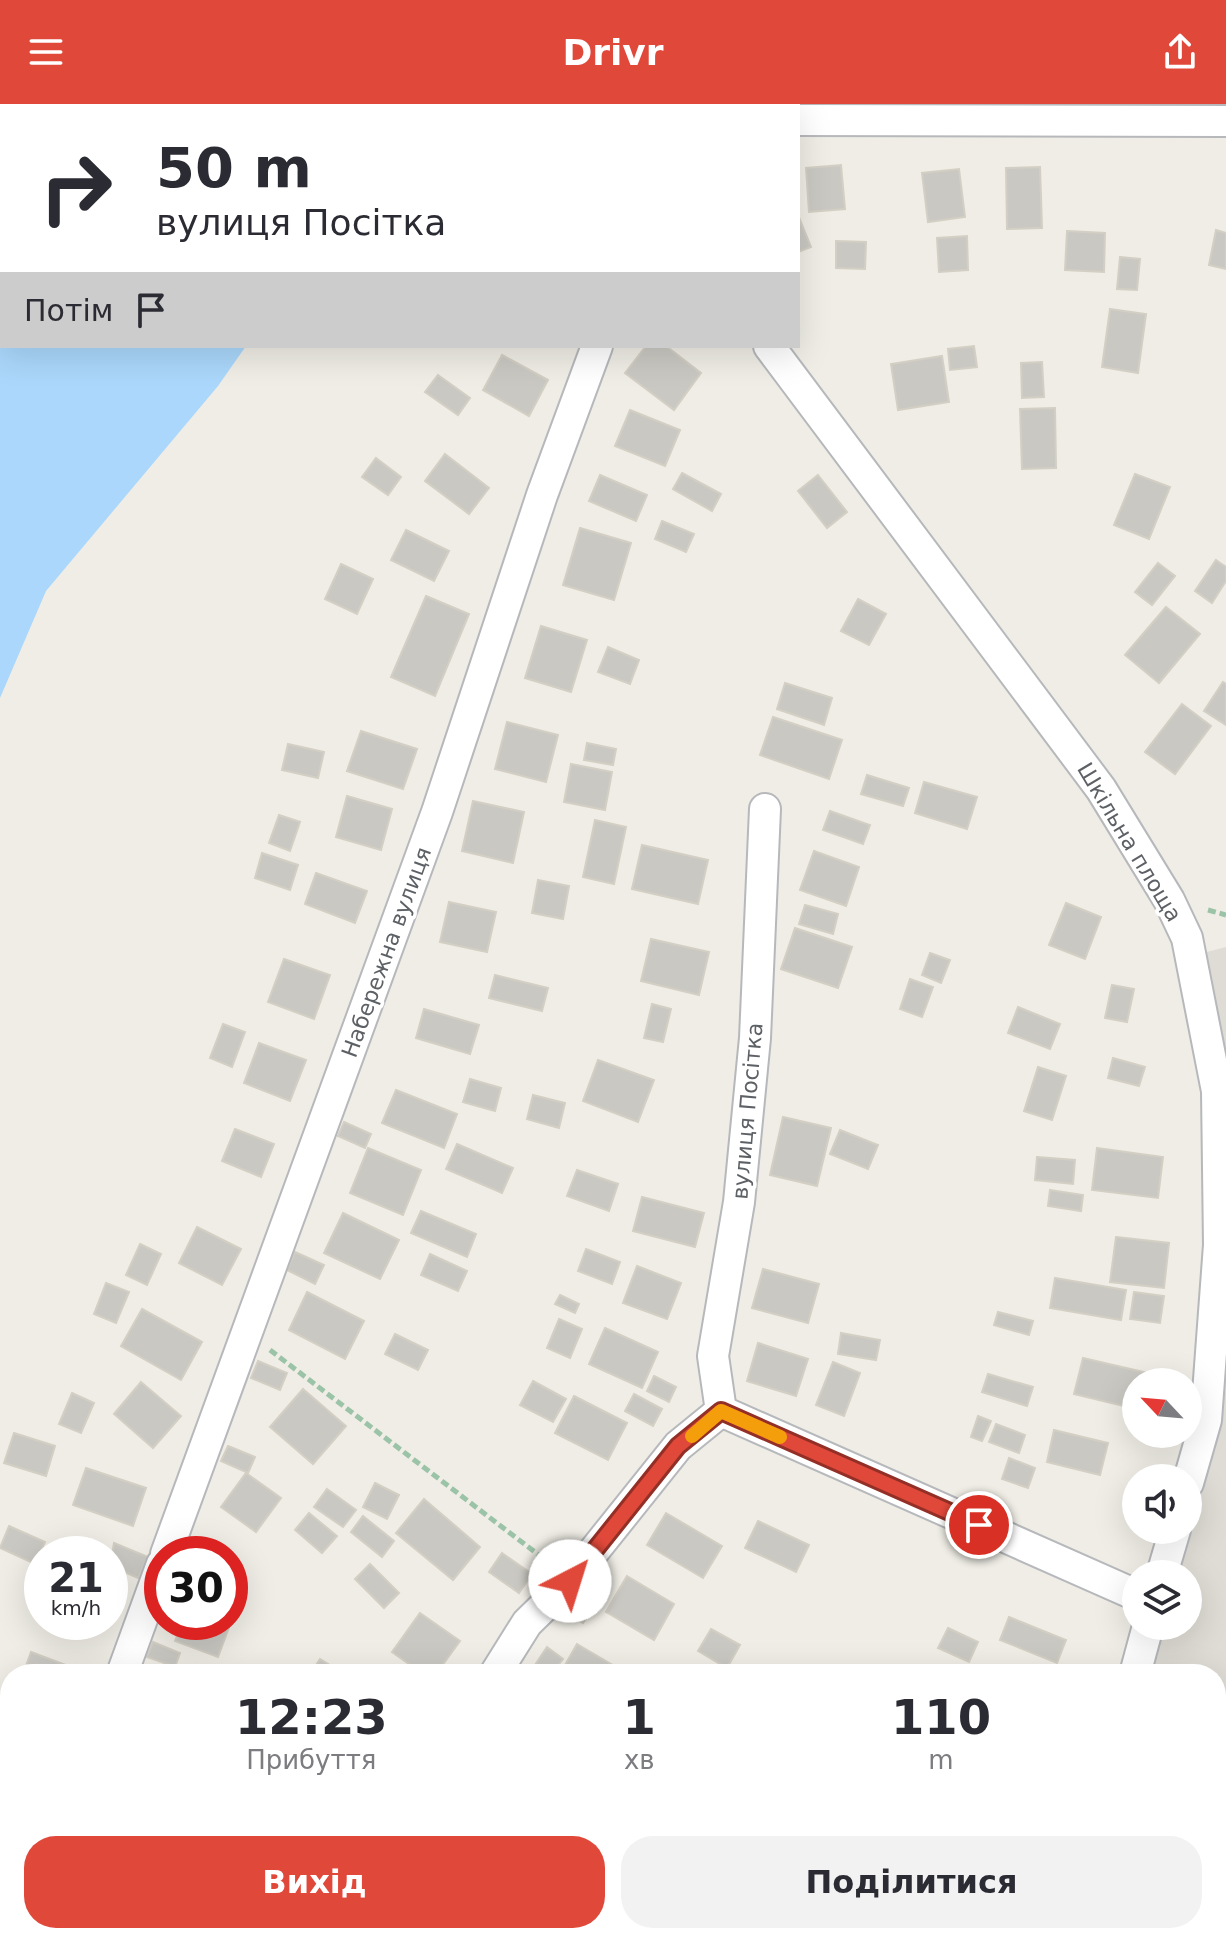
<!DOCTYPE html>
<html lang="uk">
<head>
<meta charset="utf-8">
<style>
	:root { --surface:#fff; --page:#f2f2f3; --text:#2b2b33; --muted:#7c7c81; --accent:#e0483a }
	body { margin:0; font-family:"DejaVu Sans",sans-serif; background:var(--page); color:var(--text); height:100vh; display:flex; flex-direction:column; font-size:30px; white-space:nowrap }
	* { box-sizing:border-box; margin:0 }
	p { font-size:26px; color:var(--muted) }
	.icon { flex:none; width:44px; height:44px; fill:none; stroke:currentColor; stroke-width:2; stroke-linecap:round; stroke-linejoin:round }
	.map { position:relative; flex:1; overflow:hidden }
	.drawer { position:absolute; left:0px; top:1560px; width:1226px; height:280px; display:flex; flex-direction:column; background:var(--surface); border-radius:32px 32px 0 0; box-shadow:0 8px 32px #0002 }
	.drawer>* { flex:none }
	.guide { position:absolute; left:0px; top:0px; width:800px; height:244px; box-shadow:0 8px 32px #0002; background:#fff; color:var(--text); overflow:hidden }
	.needle { width:52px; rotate:296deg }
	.controls { position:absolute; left:1122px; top:1264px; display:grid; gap:16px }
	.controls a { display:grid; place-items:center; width:80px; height:80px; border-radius:50%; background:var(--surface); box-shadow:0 8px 32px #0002; font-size:40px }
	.speed { position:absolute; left:24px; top:1432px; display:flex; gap:16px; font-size:40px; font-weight:700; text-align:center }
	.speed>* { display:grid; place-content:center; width:104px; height:104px; border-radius:50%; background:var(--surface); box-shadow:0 8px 32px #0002; line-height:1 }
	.speed small { font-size:20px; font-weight:400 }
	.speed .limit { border:12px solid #d22; background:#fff; color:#111 }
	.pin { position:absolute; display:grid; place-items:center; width:68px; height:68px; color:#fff; margin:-34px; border:4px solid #fff; border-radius:50%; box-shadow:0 2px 8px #0007 }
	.me { position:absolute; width:88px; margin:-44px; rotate:40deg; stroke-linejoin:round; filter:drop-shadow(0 0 6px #0008) }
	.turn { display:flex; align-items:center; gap:28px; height:168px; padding:0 24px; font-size:36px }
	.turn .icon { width:104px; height:104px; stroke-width:2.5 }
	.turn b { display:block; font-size:56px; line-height:68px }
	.then { display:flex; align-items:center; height:76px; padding:0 24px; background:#0003; gap:16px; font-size:30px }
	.eta { display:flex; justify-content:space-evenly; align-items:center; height:136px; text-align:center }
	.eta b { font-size:48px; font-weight:700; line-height:56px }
	.button { display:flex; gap:16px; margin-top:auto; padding:16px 24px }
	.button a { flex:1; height:92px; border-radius:32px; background:var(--accent); color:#fff; font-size:32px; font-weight:700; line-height:92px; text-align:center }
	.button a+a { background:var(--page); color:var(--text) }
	header { display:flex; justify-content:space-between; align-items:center; height:104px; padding:0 24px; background:var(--accent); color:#fff; font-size:36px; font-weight:700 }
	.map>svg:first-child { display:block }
	.education { fill:#dedcd4 }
	.green { fill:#c3e5c4 }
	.water { fill:#aad7fb }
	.building { fill:#cac8c2; stroke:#d3cfc4; stroke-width:2 }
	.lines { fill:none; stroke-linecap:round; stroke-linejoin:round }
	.minor-casing { stroke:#b6b8bb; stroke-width:34 }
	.path { stroke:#9bc3a7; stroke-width:5; stroke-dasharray:8 4; stroke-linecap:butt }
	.minor { stroke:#fff; stroke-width:30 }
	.route-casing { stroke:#922f26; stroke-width:20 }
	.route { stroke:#e0483a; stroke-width:14 }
	.slow { stroke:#f59e0b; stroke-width:14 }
	.labels { text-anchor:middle; stroke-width:7; stroke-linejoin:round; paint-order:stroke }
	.street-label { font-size:22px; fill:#5d6165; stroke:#fff }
</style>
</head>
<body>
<header><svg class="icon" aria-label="menu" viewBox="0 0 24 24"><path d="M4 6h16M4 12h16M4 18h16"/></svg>Drivr<svg class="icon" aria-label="share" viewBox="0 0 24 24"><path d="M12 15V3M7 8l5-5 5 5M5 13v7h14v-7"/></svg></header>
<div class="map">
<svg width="1226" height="1840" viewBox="0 0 1226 1840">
	<rect width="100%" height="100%" fill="#efede5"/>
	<path class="education" d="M1226,843v118l-23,-112z
		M1226,1234v403l-10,-1v-66h-66l13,-48h25v-52h-10l43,-154z"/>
	<path class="green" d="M1216,1640l10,1v37l-10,2z
		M1226,1807v33h-106l33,-10h63v-20z"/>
	<path class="water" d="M0,0h469l-467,2v240h244l-28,40 -172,205 -46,107z"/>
	<path class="building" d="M841,61l4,44 -36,3 -3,-44z
		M1040,63l2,61 -35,1 -1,-61z
		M959,65l6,48 -37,5 -6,-49z
		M798,111l13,32 -13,5z
		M1216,126l10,3v36l-17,-4z
		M1067,127l38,2 -1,39 -39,-2z
		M967,132l1,34 -29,2 -2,-34z
		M836,137l30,1 -1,27 -29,-1z
		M1120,153l20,2 -3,31 -20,-1z
		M1110,205l36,5 -8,59 -36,-6z
		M646,242h20l35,27 -27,37 -49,-37z
		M974,242l3,21 -27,3 -2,-21z
		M502,251l46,25 -19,36 -46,-26z
		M942,252l7,46 -51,8 -7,-46z
		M1042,258l2,35 -22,1 -1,-35z
		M438,271l32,23 -12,17 -33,-23z
		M1055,304l1,60 -34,1 -2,-60z
		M630,306l50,20 -15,36 -50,-20z
		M445,350l44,34 -20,26 -44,-33z
		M376,354l25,19 -13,18 -26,-18z
		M682,369l39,21 -9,17 -39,-22z
		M1135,370l35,13 -21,52 -35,-14z
		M600,371l47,20 -11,26 -47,-20z
		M818,371l29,37 -20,16 -29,-37z
		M662,417l32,13 -8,18 -31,-13z
		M580,424l51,15 -17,57 -51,-15z
		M406,426l43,21 -15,30 -43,-21z
		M1216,456l10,7v14l-14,22 -17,-12z
		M1158,459l17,13 -23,29 -17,-13z
		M341,460l32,15 -16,35 -32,-15z
		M426,492l43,18 -34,82 -44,-19z
		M858,495l28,15 -17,31 -28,-14z
		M1166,503l34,27 -41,49 -34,-28z
		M541,522l46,14 -16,52 -46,-14z
		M608,543l31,13 -9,24 -32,-12z
		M1223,578l3,2v41l-22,-14z
		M785,579l47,15 -8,27 -47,-16z
		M1182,600l29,22 -36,48 -30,-22z
		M773,613l69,23 -13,39 -69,-24z
		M507,618l51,13 -12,47 -51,-13z
		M361,627l56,18 -14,40 -56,-18z
		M587,639l29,6 -3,16 -29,-5z
		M288,640l36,8 -6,26 -36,-8z
		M571,660l41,8 -7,38 -41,-8z
		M867,671l42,13 -6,18 -42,-12z
		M924,678l53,15 -10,32 -52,-16z
		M347,692l45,13 -11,41 -45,-13z
		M473,697l51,11 -11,51 -51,-12z
		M830,707l40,14 -7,19 -40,-14z
		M279,711l21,7 -10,29 -21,-8z
		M595,716l31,7 -12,57 -31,-7z
		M642,741l66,15 -10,44 -66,-15z
		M814,747l45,16 -13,39 -46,-16z
		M262,749l36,12 -8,25 -35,-12z
		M316,769l51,18 -12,32 -50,-19z
		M538,776l31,6 -6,33 -31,-6z
		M449,798l47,10 -9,40 -47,-10z
		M1066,799l35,14 -16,42 -36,-14z
		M805,801l33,9 -5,20 -34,-10z
		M795,824l57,19 -14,41 -57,-19z
		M651,835l58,13 -10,43 -58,-14z
		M930,849l20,7 -9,23 -19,-8z
		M284,855l46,16 -16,44 -46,-17z
		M495,871l53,13 -6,23 -53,-13z
		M910,875l23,8 -11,30 -22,-8z
		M1112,881l22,4 -7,33 -22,-4z
		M652,900l19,5 -8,33 -19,-4z
		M1018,903l42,17 -10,25 -42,-16z
		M424,905l55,16 -9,29 -54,-16z
		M223,920l22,8 -13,35 -22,-9z
		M259,939l47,17 -16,41 -46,-18z
		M1113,954l32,9 -6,19 -31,-8z
		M598,956l56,20 -16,42 -55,-21z
		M1038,963l28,9 -14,44 -28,-9z
		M470,975l31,9 -6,23 -32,-9z
		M396,986l61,24 -13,34 -62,-25z
		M533,991l32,8 -6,25 -32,-9z
		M783,1013l48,11 -14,58 -47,-11z
		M344,1018l27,12 -6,14 -27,-12z
		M235,1025l39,15 -13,33 -39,-16z
		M840,1026l38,15 -10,24 -38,-15z
		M457,1040l56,24 -11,25 -56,-24z
		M368,1044l53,22 -18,45 -53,-22z
		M1097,1044l66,9 -5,41 -66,-8z
		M1037,1053l38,3 -2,24 -38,-4z
		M577,1066l41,14 -9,27 -42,-15z
		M1050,1086l33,5 -2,16 -33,-5z
		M642,1093l62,16 -9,34 -62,-16z
		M421,1107l55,23 -9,23 -56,-24z
		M343,1109l56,27 -19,39 -56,-26z
		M197,1123l44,22 -19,36 -43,-22z
		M1116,1133l53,6 -5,45 -54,-6z
		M140,1140l21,10 -14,31 -21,-10z
		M586,1145l34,13 -8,22 -34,-13z
		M295,1148l29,13 -9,19 -28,-14z
		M430,1150l37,17 -9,20 -37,-16z
		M637,1162l44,17 -14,36 -44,-16z
		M763,1165l56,15 -11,39 -56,-15z
		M1055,1174l71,12 -5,30 -71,-12z
		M106,1179l23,9 -13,31 -22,-9z
		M307,1188l57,29 -19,38 -56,-29z
		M1134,1188l30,4 -4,27 -30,-4z
		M560,1191l19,9 -4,9 -20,-9z
		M142,1205l60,33 -21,38 -60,-34z
		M998,1208l35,9 -4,14 -35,-10z
		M559,1215l23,10 -12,29 -23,-10z
		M605,1224l53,24 -16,36 -53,-24z
		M841,1229l39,7 -4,20 -38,-6z
		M395,1230l33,16 -10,20 -33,-16z
		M758,1239l50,16 -12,37 -49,-15z
		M1083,1254l65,15 -2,9h-10v27l-62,-15z
		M258,1257l29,12 -7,17 -29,-12z
		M833,1258l27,11 -16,43 -28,-11z
		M988,1270l45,13 -6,19 -45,-14z
		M654,1272l22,11 -7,15 -22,-11z
		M533,1277l33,18 -13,23 -33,-17z
		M141,1278l40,34 -28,32 -39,-34z
		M303,1285l43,37 -33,38 -43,-37z
		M72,1289l22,10 -13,30 -22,-9z
		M634,1290l28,15 -9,17 -28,-15z
		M574,1292l53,27 -19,37 -53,-27z
		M978,1312l13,5 -9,20 -11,-4z
		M996,1320l29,11 -6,18 -30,-11z
		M1054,1326l54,13 -8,32 -53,-13z
		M14,1329l41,13 -9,30 -42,-13z
		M228,1342l27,11 -7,16 -27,-12z
		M1009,1354l26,10 -7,20 -26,-9z
		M86,1364l60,20 -13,38 -60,-21z
		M246,1369l35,25 -25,34 -35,-25z
		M375,1379l24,12 -12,24 -24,-12z
		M327,1385l29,21 -13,17 -29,-20z
		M424,1395l56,48 -27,33 -57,-47z
		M309,1409l28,23 -15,17 -27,-23z
		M666,1409l56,33 -19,32 -56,-33z
		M363,1412l31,25 -12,16 -31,-25z
		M758,1417l51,24 -13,27 -51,-24z
		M9,1422l36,16 -10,22 -35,-16z
		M114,1439l34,14 -10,21 -28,-12z
		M502,1449l30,21 -13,19 -30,-21z
		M370,1460l29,29 -15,15 -29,-29z
		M627,1472l47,28 -20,36 -48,-28z
		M580,1489l16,10 -13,20 -16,-11z
		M230,1508l4,2 -16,43 -43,-16 8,-19h47z
		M420,1509l40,28 -24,33h-13l-31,-22z
		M1009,1513l57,23 -9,23 -57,-23z
		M948,1524l30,14 -9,20 -31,-14z
		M711,1525l29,16 -13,23 -29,-17z
		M153,1538l27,11 -5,14 -28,-10z
		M577,1540l51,30h-68z
		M547,1543l16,12 -12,15h-22z
		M31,1548l51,19 -1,3h-58z
		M320,1555l21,13 -2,2h-29z
		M166,1561l25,9h-28z
		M0,1591l10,3v28l-10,-4z
		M10,1654v36l-10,-3z
		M8,1712l2,1v63l-10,-4v-41z
		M482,1830h49l-4,10h-22z
		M664,1830h45l-3,10h-45z"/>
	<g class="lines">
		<defs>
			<path id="minor" d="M624,0l1,2
				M798,16l428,1
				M769,242l332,443 68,111 18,38 30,153 2,154 -13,175 -18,63
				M721,1307l-8,-55 26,-154 16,-164 10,-229
				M721,1307l415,184
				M166,1450l271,-742 105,-317 55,-149
				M1162,1470l13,-44
				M122,1570l40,-110
				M495,1570l32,-51 43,-42 108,-135 43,-35
				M1135,1570l13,-48
				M1216,1763l10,-3
				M42,1840v-10
				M988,1840l25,-10"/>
		</defs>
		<use href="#minor" class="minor-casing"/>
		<path class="path" d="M1208,806l18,5
			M270,1246l278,212
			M1216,1645h10"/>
		<use href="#minor" class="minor"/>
	</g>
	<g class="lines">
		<defs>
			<path id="route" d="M570,1477l108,-135 43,-35 258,114"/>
		</defs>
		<use href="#route" class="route-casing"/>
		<use href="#route" class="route"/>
		<path class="slow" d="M692,1332l29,-25 59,26"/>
	</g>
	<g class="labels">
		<g class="street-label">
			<text transform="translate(1130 738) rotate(59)" y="8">Шкільна площа</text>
			<text transform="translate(386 848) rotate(-70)" y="8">Набережна вулиця</text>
			<text transform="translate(747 1007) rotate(-85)" y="8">вулиця Посітка</text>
		</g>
	</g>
</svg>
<div class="controls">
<a><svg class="needle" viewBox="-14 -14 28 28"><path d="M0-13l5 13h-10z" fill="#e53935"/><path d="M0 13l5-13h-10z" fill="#7c7c81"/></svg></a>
<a><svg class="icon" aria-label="sound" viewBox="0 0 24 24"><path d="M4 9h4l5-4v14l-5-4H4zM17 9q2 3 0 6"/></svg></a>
<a><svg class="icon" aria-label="layers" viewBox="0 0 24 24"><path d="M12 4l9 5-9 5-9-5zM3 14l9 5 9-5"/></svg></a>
</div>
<div class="speed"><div>21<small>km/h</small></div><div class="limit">30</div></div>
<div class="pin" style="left:979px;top:1421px;background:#d93025"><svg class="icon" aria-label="arrive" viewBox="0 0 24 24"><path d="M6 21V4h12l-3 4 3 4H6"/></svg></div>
<svg class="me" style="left:570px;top:1477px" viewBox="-20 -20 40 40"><circle r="19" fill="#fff"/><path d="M0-13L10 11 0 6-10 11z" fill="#e0483a"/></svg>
<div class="guide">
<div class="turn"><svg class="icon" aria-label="right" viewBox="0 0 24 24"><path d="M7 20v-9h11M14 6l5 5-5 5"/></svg><div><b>50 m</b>вулиця Посітка</div></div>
<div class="then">Потім<svg class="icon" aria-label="arrive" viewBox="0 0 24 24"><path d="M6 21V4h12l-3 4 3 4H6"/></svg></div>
</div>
<section class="drawer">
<div class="eta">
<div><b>12:23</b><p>Прибуття</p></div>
<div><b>1</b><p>хв</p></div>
<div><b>110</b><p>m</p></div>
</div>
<div class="button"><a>Вихід</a><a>Поділитися</a></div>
</section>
</div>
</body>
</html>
